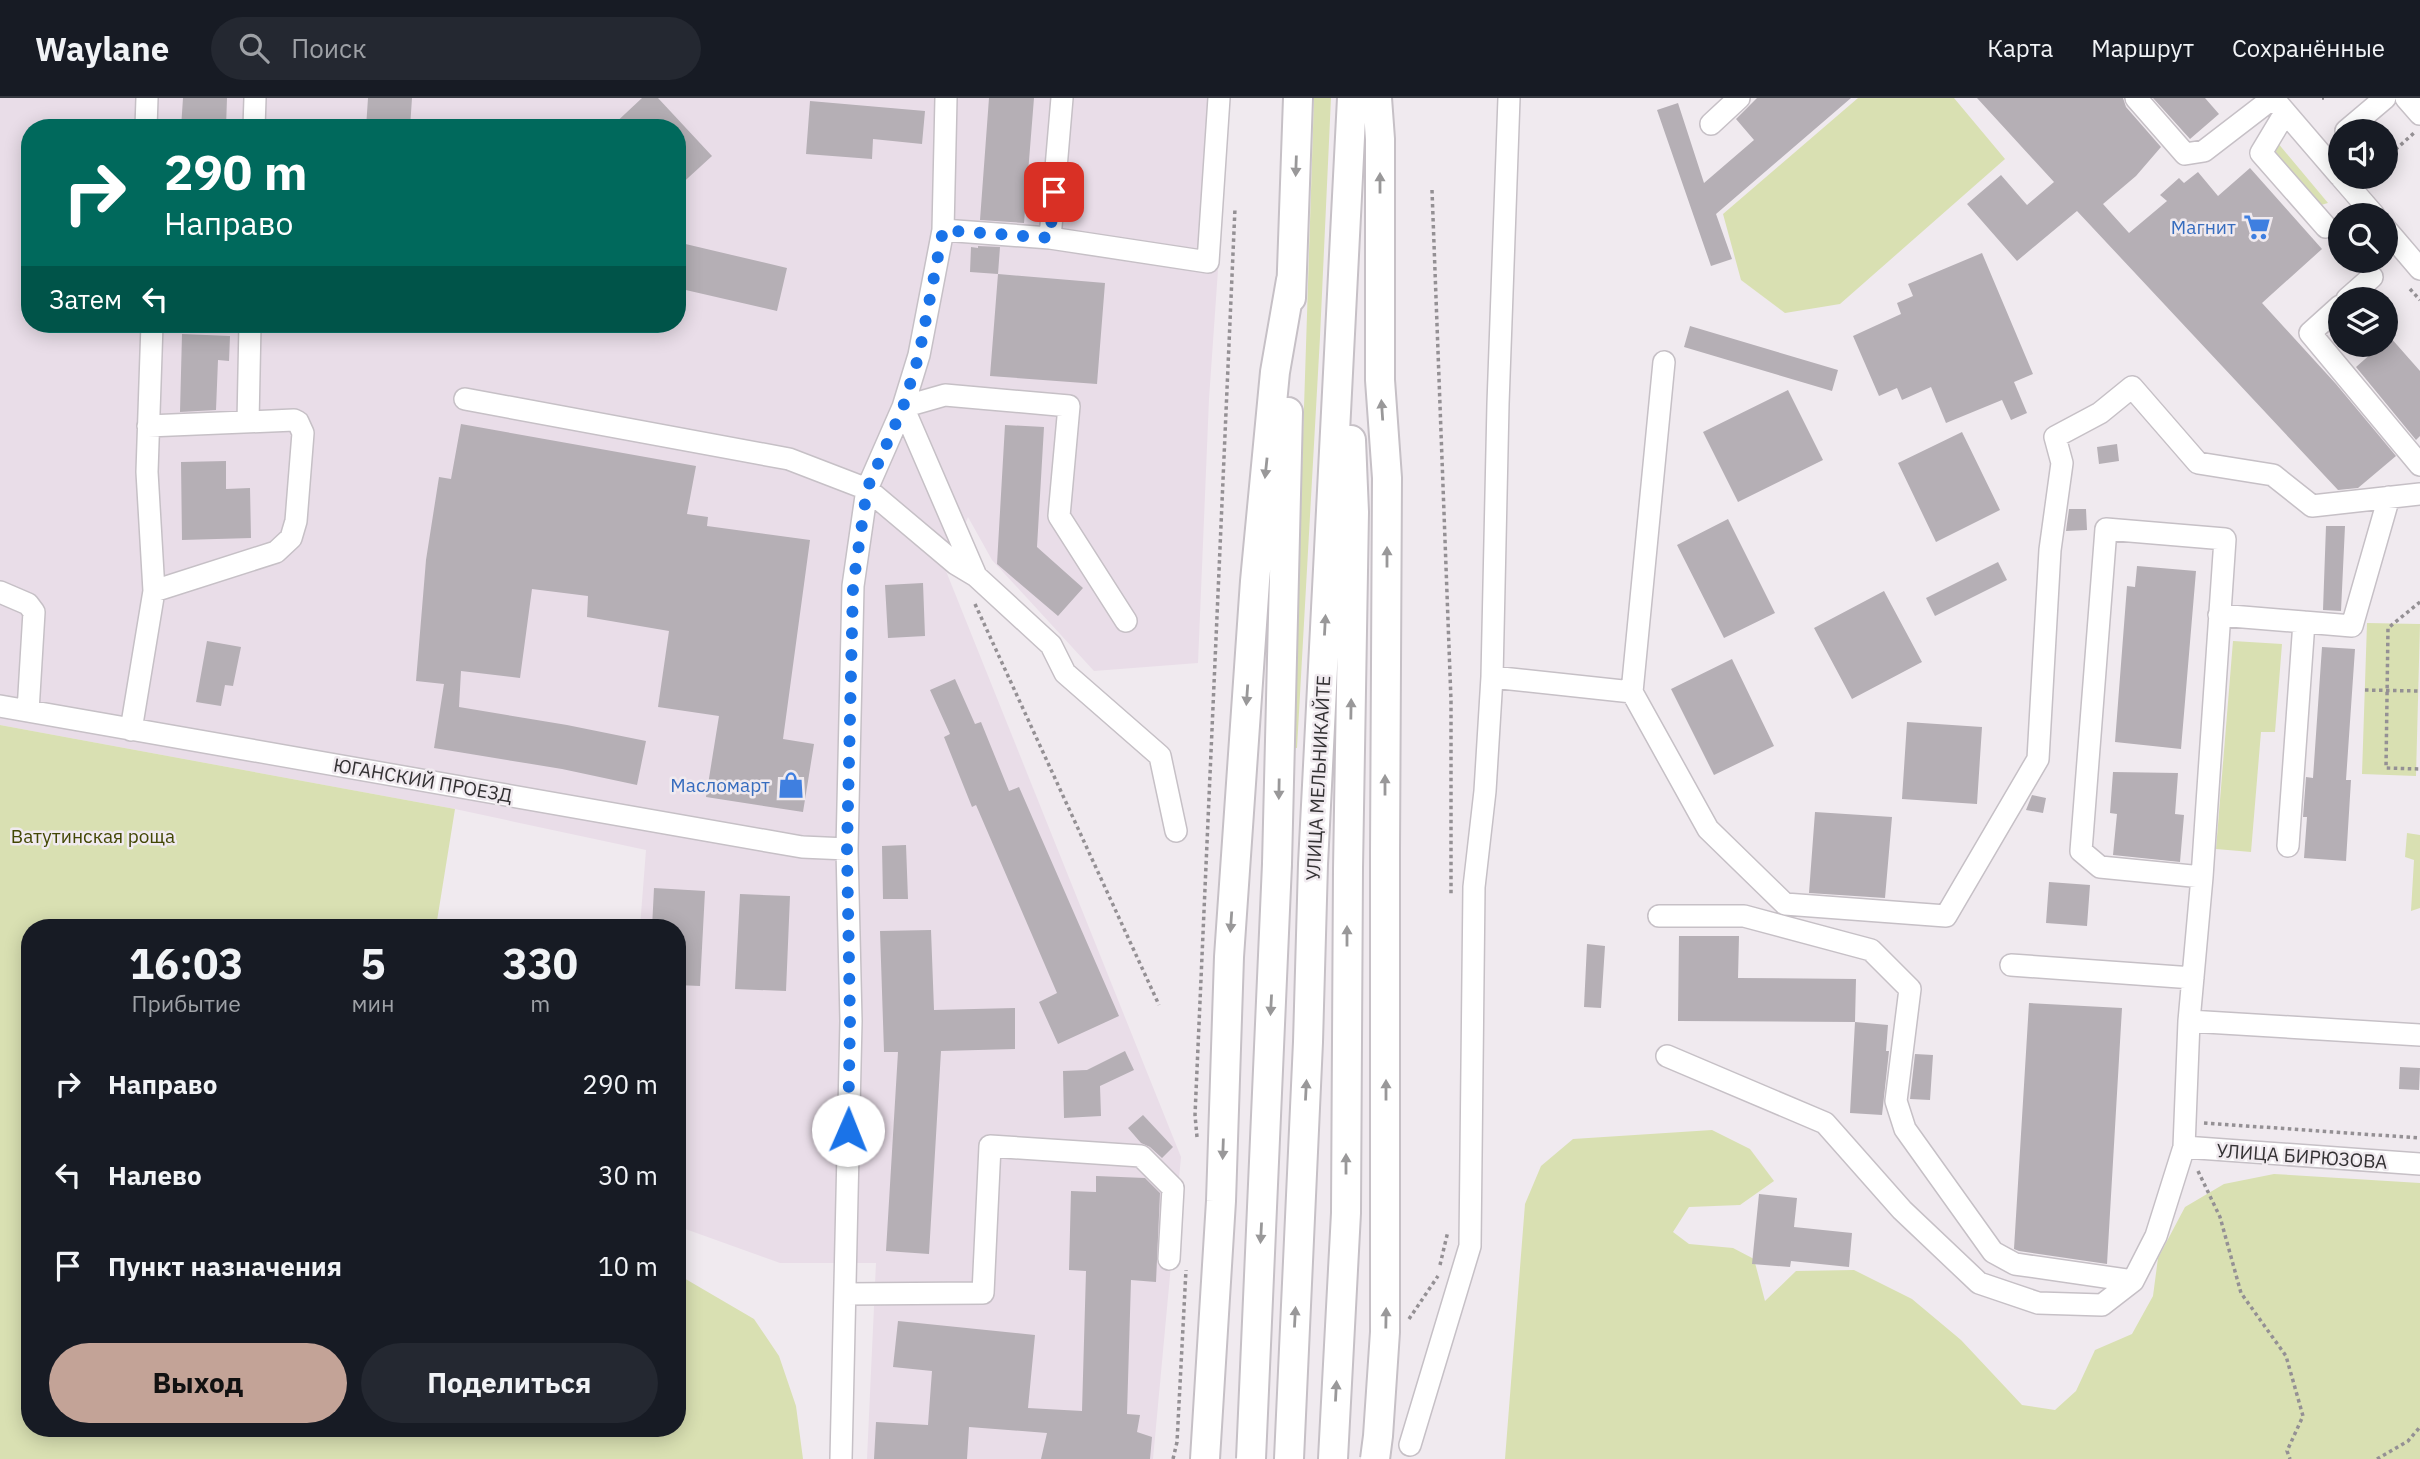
<!DOCTYPE html>
<html lang="ru">
<head>
<meta charset="utf-8">
<style>
	:root { --surface:#171b24; --page:#242831; --text:#f1f3f6; --muted:#9ea1a6; --line:#363941; --accent:#c3a397 }
	body { margin:0; font-family:"IBM Plex Sans",sans-serif; background:var(--page); color:var(--text); height:100vh; display:flex; flex-direction:column; font-size:26px; white-space:nowrap }
	* { box-sizing:border-box; margin:0 }
	p { font-size:23px; color:var(--muted) }
	.icon { flex:none; width:38px; height:38px; fill:none; stroke:currentColor; stroke-width:2; stroke-linecap:round; stroke-linejoin:round }
	.map { position:relative; flex:1; overflow:hidden }
	.details { position:absolute; left:21px; top:821px; width:665px; height:518px; display:flex; flex-direction:column; background:var(--surface); border-radius:28px; box-shadow:0 4px 18px #0003 }
	.details>* { flex:none }
	.guide { position:absolute; left:21px; top:21px; width:665px; height:214px; border-radius:28px; box-shadow:0 4px 18px #0003; background:#00695c; color:#fff; overflow:hidden }
	.tools { position:absolute; left:2328px; top:21px; display:grid; gap:14px }
	.tools a { display:grid; place-items:center; width:70px; height:70px; border-radius:50%; background:var(--surface); box-shadow:0 4px 18px #0003; font-size:35px }
	.pin { position:absolute; display:grid; place-items:center; width:60px; height:60px; color:#fff; margin:-30px; border-radius:14px; box-shadow:0 4px 10px #0006 }
	.me { position:absolute; width:77px; margin:-38px; rotate:1deg; stroke-linejoin:round; filter:drop-shadow(0 0 5px #0008) }
	.turn { display:flex; align-items:center; gap:24px; height:147px; padding:0 28px; font-size:32px }
	.turn .icon { width:91px; height:91px; stroke-width:2.5 }
	.turn b { display:block; font-size:49px; line-height:60px }
	.then { display:flex; align-items:center; height:66px; padding:0 28px; background:#0003; gap:14px; font-size:26px }
	.eta { display:flex; justify-content:space-evenly; align-items:center; height:119px; text-align:center }
	.eta b { font-size:42px; font-weight:800; line-height:49px }
	.primary-button { display:flex; gap:14px; margin-top:auto; padding:14px 28px }
	.primary-button a { flex:1; height:80px; border-radius:42px; background:var(--accent); color:#111; font-size:28px; font-weight:800; line-height:80px; text-align:center }
	.primary-button a+a { background:var(--page); color:var(--text) }
	ul { padding:0; list-style:none }
	li { display:flex; align-items:center; gap:21px; height:91px; padding:0 28px }
	li div { flex:1 }
	li b { display:block; font-size:26px }
	li em { font-style:normal }
	header { display:flex; align-items:center; gap:42px; box-sizing:border-box; height:98px; padding:0 35px; background:var(--surface); border-bottom:2px solid var(--line) }
	header strong { font-size:33px }
	nav { display:flex; gap:38px; margin-inline-start:auto; font-size:24px }
	.search { width:490px; height:63px; background:var(--page); display:flex; align-items:center; gap:18px; box-sizing:border-box; padding:0 24px; border-radius:38px; color:var(--muted); font-size:26px }
	.map>svg:first-child { display:block }
	.built { fill:#e9dde8; fill-rule:evenodd }
	.green { fill:#d9e0b2 }
	.building { fill:#b5afb5 }
	.lines { fill:none; stroke-linecap:round; stroke-linejoin:round }
	.minor-casing { stroke:#c6c0c6; stroke-width:24 }
	.major-casing { stroke:#c6c0c6; stroke-width:32 }
	.path { stroke:#949094; stroke-width:3.5; stroke-dasharray:3.5 3.5; stroke-linecap:butt }
	.minor { stroke:#fff; stroke-width:21 }
	.major { stroke:#fff; stroke-width:28 }
	.major-bridge-casing { stroke:#c6c0c6; stroke-width:32; stroke-linecap:butt }
	.major-bridge { stroke:#fff; stroke-width:28 }
	.oneway { fill:#999899 }
	.route { stroke:#1a73e8; stroke-width:12; stroke-dasharray:0 21.6 }
	.labels { text-anchor:middle; stroke-width:5; stroke-linejoin:round; paint-order:stroke }
	.shop-label { font-size:19px; fill:#366cbe; stroke:#f0eaef; text-anchor:end }
	.street-label { font-size:19px; fill:#333133; stroke:#f0eaef }
	.park-label { font-size:19px; fill:#424704; stroke:#f0eaef }
</style>
</head>
<body>
<header>
<strong>Waylane</strong>
<div class="search"><svg class="icon" aria-label="search" viewBox="0 0 24 24"><circle cx="10" cy="10" r="6"/><path d="M15 15l6 6"/></svg>Поиск</div>
<nav><a>Карта</a><a>Маршрут</a><a>Сохранённые</a></nav>
</header>
<div class="map">
<svg width="2420" height="1361" viewBox="0 0 2420 1361">
	<rect width="100%" height="100%" fill="#f0eaef"/>
	<path class="built" d="M0,0h1230l-21,301 -11,264 -104,8 -102,-111 -24,-43 -22,54 235,586 -28,302h-286l9,-196h-96l-103,-37v-298l-37,-1 6,-77 -191,-41 -455,-84zM30,30h647v196h-647z"/>
	<path class="green" d="M1314,0h17l-11,239 -23,411h-4z
		M1858,0h96l51,61 -165,145 -55,9 -44,-33 -18,-66z
		M2277,44l51,61 -7,2 -48,-56z
		M2367,525l53,1 -4,152 -54,-2z
		M2233,543l49,3 -7,88h-14l-10,120 -35,-3z
		M0,627l455,84 -19,118 -406,1v500h647v-154l77,45 25,37 17,50 7,53h-803z
		M2407,735l13,2v73l-9,3 3,-51 -9,-3z
		M1712,1032l38,19 24,32 -34,24 -51,2 -16,25 16,12 44,4 21,11 11,42 31,-30 58,-1 58,29 49,41 61,65 33,5 21,-19 19,-41 37,-16 21,-38 5,-38 27,-51 39,-23 50,-10 146,9v276h-915l20,-255 16,-38 32,-27z"/>
	<path class="building" d="M183,0h44l-1,30h-45z
		M368,0h44l-2,30h-44z
		M642,0h16l54,58 -35,32v-60h-67z
		M989,0h45l-10,125 -44,-3z
		M1757,0h94l-135,116 16,45 -21,7 -54,-156 21,-7 26,80 50,-43 -18,-21z
		M1977,0h146l3,9 35,40 -25,29 -33,28 26,29 38,-32 -7,-6 19,-17 5,5 14,-11 20,24 32,-28 72,81 -60,54 74,81 60,72 -38,32 -20,2 -261,-279 -60,50 -50,-57 34,-29 26,30 27,-23z
		M2153,0h52l14,16 -29,25z
		M810,3l115,10 -3,33 -49,-5 -1,20 -66,-5z
		M677,144l110,26 -10,43 -100,-23z
		M978,148l22,1 -2,27 -28,-2 1,-25 7,1z
		M1982,155l51,121 -19,8 13,31 -16,7 -9,-20 -56,23 -15,-36 -29,13 -5,-12 -18,8 -26,-60 48,-22 -4,-11 16,-7 -5,-12z
		M998,176l107,9 -8,101 -107,-8z
		M1690,228l148,44 -6,21 -148,-44z
		M182,236l48,2 -1,25 -11,-1 -2,50 -36,2z
		M2390,239l30,34v65l-4,4 -60,-73 25,-22h4v-4z
		M1788,292l35,70 -85,42 -35,-70z
		M461,326l235,42 -9,48 21,3 -1,9 103,14 -27,199 31,5 -11,68 -97,-15 13,-81 -61,-9 11,-76 -82,-14 1,-21 -56,-7 -12,89 -59,-7 -2,36 108,18 79,16 -9,44 -75,-16 -128,-21 10,-64 -28,-3 10,-121 13,-83 12,2z
		M1005,327l39,2 -7,120 46,41 -25,28 -61,-52z
		M1962,334l38,78 -64,32 -38,-79z
		M2117,346l2,17 -20,3 -2,-17z
		M226,363v28l24,-1 1,50 -69,2 -1,-78z
		M2069,411h17l1,21 -21,1z
		M1728,421l47,94 -51,25 -47,-93z
		M2326,428h19l-4,85 -18,-1z
		M1998,464l9,18 -72,36 -9,-18z
		M2137,468l59,5 -15,178 -66,-7 12,-156 8,1z
		M923,485l2,53 -37,2 -3,-53z
		M1884,493l38,71 -70,37 -38,-71z
		M207,543l34,6 -8,39 -8,-1 -4,21 -25,-4z
		M2322,549l33,2 -9,131h5l-5,81 -42,-3 3,-41h-4l3,-40 7,1z
		M1732,561l42,87 -60,29 -43,-86z
		M955,581l20,45 6,-2 28,69 10,-4 100,229 -61,28 -19,-42 18,-9 -81,-188 -4,2 -28,-70 6,-3 -20,-44z
		M1907,624l75,5 -5,77 -75,-5z
		M2113,674l65,1 -3,41 9,1 -4,47 -67,-7 4,-41 -7,-1z
		M2032,697l14,3 -3,15 -17,-3z
		M1815,714l77,5 -7,81 -76,-5z
		M906,747l2,54h-25l-1,-53z
		M2049,784l41,3 -3,41 -41,-3z
		M654,790l51,3 -5,95 -23,-1v-57h-25z
		M740,796l50,2 -4,95 -51,-2z
		M931,832l3,80 81,-2v41l-74,2 -12,203 -43,-3 12,-199h-14l-4,-121z
		M1679,838h60l-1,42 118,1 -1,43 -177,-1z
		M1587,846l18,2 -4,62 -17,-1z
		M2029,905l93,5 -15,256 -88,-13 -5,-2z
		M1855,924l33,3 -2,26h3l-7,64 -32,-2z
		M1125,953l9,19 -34,16 1,30 -37,2 -1,-47 24,-1z
		M1915,956l18,1 -3,45 -20,-1z
		M2400,969l20,1 -1,22 -20,-1z
		M1143,1017l30,32 -11,11 -12,-11 -9,-4 -13,-15z
		M1096,1078l49,2 15,15 -4,89 -25,-2 -4,134 13,1 -3,17 15,5 -2,22h-109l6,-26 -78,-6 -2,32h-93l2,-37 52,3 4,-54 -39,-4 5,-46 137,14 -7,73 54,3 4,-140 -17,-1 2,-79 25,1z
		M1759,1096l38,4 -3,29 58,6 -3,34 -58,-6 -1,6 -38,-3z"/>
	<g class="lines">
		<defs>
			<path id="minor" d="M2136,0l49,56 19,-3 69,-53 67,78
				M2406,0l14,16
				M2285,15l-24,40 65,74
				M1711,26l28,-26
				M146,30l1,-30
				M254,30l1,-30
				M2346,33l39,-33
				M2341,79l33,38
				M2385,130l35,41
				M943,132l107,8 12,-140
				M1050,140l158,24 11,-164
				M2347,201l25,-22
				M2340,208l-30,27 110,132
				M1664,264l-32,330 76,137 77,75 161,12 92,-157 12,-209 12,-87 -7,-26 45,-24 32,-26 66,76 75,12 39,31 108,-12
				M465,301l324,60 78,30 89,75 20,12
				M248,324l2,-98
				M148,328l146,-6 4,2 5,11 -7,88 -5,17 -15,14 -122,39
				M0,494l28,12 6,8 -6,99
				M2219,517l133,11 37,-129
				M1126,523l-67,-105 10,-110 -124,-11 -42,12 73,169 75,69 14,28 95,83 16,75
				M1492,579l140,15
				M0,608l802,141 45,2
				M131,632l23,-139 -7,-119 5,-148
				M2288,748l16,-224
				M2202,779l23,-338 -119,-10 -25,322 19,16 102,10 -13,144 231,14
				M1659,818h85l127,34 39,39 -14,112 9,28 88,123 22,12 118,17
				M2011,867l182,13
				M1667,958l158,67 77,87 77,73 59,20 64,2 31,-24 23,-45 28,-89 5,-126
				M2184,1049l236,17
				M845,1196l138,-1 7,-147 151,10 32,32 -4,71
				M1410,1347l60,-199 4,-359 11,-96 7,-114 6,-273 11,-306
				M841,1361l10,-438 -4,-172 6,-263 14,-97 36,-82 16,-52 24,-125 3,-132"/>
			<path id="major" d="M1377,0l3,41v241l7,98 -2,375
				M1291,200l7,-200
				M1277,766l11,-452
				M1205,1361l16,-258 8,-244 26,-376 20,-209 16,-92
				M1289,1361l19,-417 5,-178 39,-766
				M1333,1361l13,-246 2,-344 6,-357 -3,-72"/>
		</defs>
		<use href="#minor" class="minor-casing"/>
		<use href="#major" class="major-casing"/>
		<path class="path" d="M2322,0h2
			M2385,61l30,-27
			M1432,92l19,511v194
			M2410,191l10,11
			M2420,504l-32,26 -2,140 34,1
			M975,506l184,401
			M2365,592l55,1
			M2204,1025l216,15
			M1197,1039l-2,-22 40,-907
			M2198,1073l22,46 21,76 45,63 17,60 -16,35 3,8
			M1440,1167l8,-34
			M1409,1221l29,-43
			M1173,1361l4,-17 9,-172
			M2377,1361l31,-18 12,-14"/>
		<use href="#minor" class="minor"/>
		<use href="#major" class="major"/>
		<defs>
			<path id="major-bridge" d="M1251,1361l26,-595
				M1375,1361l3,-23 7,-104v-479"/>
		</defs>
		<use href="#major-bridge" class="major-bridge-casing"/>
		<use href="#major-bridge" class="major-bridge"/>
	</g>
	<defs><path id="oneway-solid" d="M-6-.8H1V-3.2L6.5 0L1 3.2V.8H-6Z" transform="scale(1.75)"/></defs>
	<g class="oneway">
		<use href="#oneway-solid" transform="translate(1296 68) rotate(92)"/>
		<use href="#oneway-solid" transform="translate(1380 85) rotate(-90)"/>
		<use href="#oneway-solid" transform="translate(1382 312) rotate(-94)"/>
		<use href="#oneway-solid" transform="translate(1266 370) rotate(96)"/>
		<use href="#oneway-solid" transform="translate(1387 459) rotate(-90)"/>
		<use href="#oneway-solid" transform="translate(1325 527) rotate(-87)"/>
		<use href="#oneway-solid" transform="translate(1247 597) rotate(94)"/>
		<use href="#oneway-solid" transform="translate(1351 611) rotate(-89)"/>
		<use href="#oneway-solid" transform="translate(1385 687) rotate(-90)"/>
		<use href="#oneway-solid" transform="translate(1279 691) rotate(91)"/>
		<use href="#oneway-solid" transform="translate(1231 824) rotate(94)"/>
		<use href="#oneway-solid" transform="translate(1347 838) rotate(-90)"/>
		<use href="#oneway-solid" transform="translate(1271 907) rotate(93)"/>
		<use href="#oneway-solid" transform="translate(1306 992) rotate(-87)"/>
		<use href="#oneway-solid" transform="translate(1386 992) rotate(-90)"/>
		<use href="#oneway-solid" transform="translate(1223 1051) rotate(92)"/>
		<use href="#oneway-solid" transform="translate(1346 1066) rotate(-90)"/>
		<use href="#oneway-solid" transform="translate(1261 1135) rotate(93)"/>
		<use href="#oneway-solid" transform="translate(1295 1219) rotate(-87)"/>
		<use href="#oneway-solid" transform="translate(1386 1220) rotate(-89)"/>
		<use href="#oneway-solid" transform="translate(1336 1293) rotate(-87)"/>
	</g>
	<g class="lines">
		<path class="route" d="M848,1032l2,-109 -3,-172 6,-263 14,-97 36,-82 16,-52 24,-125 107,8 4,-46"/>
	</g>
	<defs>
		<symbol id="supermarket-bare" viewBox="-9 -9 18 18"><path d="M-6-5.5h2.5l.6 2H6L4.5 2H-2.5L-4.4-4H-6ZM-1.5 3.2a1.3 1.3 0 1 0 .1 0ZM3 3.2a1.3 1.3 0 1 0 .1 0Z" fill="#3f7fe0" stroke="#f0eaef" stroke-width="2.5" paint-order="stroke"/></symbol>
		<symbol id="shop-bare" viewBox="-9 -9 18 18"><path d="M-5-2.5h2.3a2.7 3.5 0 0 1 5.4 0H5L5.5 6h-11ZM-1.5-2.5h3a1.5 2.3 0 0 0-3 0Z" fill="#3f7fe0" stroke="#f0eaef" stroke-width="2.5" paint-order="stroke"/></symbol>
	</defs>
	<g fill-rule="evenodd">
		<use href="#supermarket-bare" x="2238" y="110" width="38" height="38"/>
		<use href="#shop-bare" x="772" y="668" width="38" height="38"/>
	</g>
	<g class="labels">
		<g class="shop-label">
			<text x="2236" y="136">Магнит</text>
			<text x="770" y="694">Масломарт</text>
		</g>
		<g class="street-label">
			<text transform="translate(1318 680) rotate(-87)" y="7">УЛИЦА МЕЛЬНИКАЙТЕ</text>
			<text transform="translate(423 682) rotate(10)" y="7">ЮГАНСКИЙ ПРОЕЗД</text>
			<text transform="translate(2302 1058) rotate(4)" y="7">УЛИЦА БИРЮЗОВА</text>
		</g>
		<g class="park-label">
			<text x="93" y="745">Ватутинская роща</text>
		</g>
	</g>
</svg>
<div class="tools">
<a><svg class="icon" aria-label="sound" viewBox="0 0 24 24"><path d="M4 9h4l5-4v14l-5-4H4zM17 9q2 3 0 6"/></svg></a>
<a><svg class="icon" aria-label="search" viewBox="0 0 24 24"><circle cx="10" cy="10" r="6"/><path d="M15 15l6 6"/></svg></a>
<a><svg class="icon" aria-label="layers" viewBox="0 0 24 24"><path d="M12 4l9 5-9 5-9-5zM3 14l9 5 9-5"/></svg></a>
</div>
<div class="pin" style="left:1054px;top:94px;background:#d93025"><svg class="icon" aria-label="arrive" viewBox="0 0 24 24"><path d="M6 21V4h12l-3 4 3 4H6"/></svg></div>
<svg class="me" style="left:848px;top:1032px" viewBox="-20 -20 40 40"><circle r="19" fill="#fff"/><path d="M0-13L10 11 0 6-10 11z" fill="#1a73e8"/></svg>
<div class="guide">
<div class="turn"><svg class="icon" aria-label="right" viewBox="0 0 24 24"><path d="M7 20v-9h11M14 6l5 5-5 5"/></svg><div><b>290 m</b>Направо</div></div>
<div class="then">Затем<svg class="icon" aria-label="left" viewBox="0 0 24 24"><path d="M17 20v-9H6M10 6l-5 5 5 5"/></svg></div>
</div>
<section class="details">
<div class="eta">
<div><b>16:03</b><p>Прибытие</p></div>
<div><b>5</b><p>мин</p></div>
<div><b>330</b><p>m</p></div>
</div>
<ul>
<li><svg class="icon" aria-label="right" viewBox="0 0 24 24"><path d="M7 20v-9h11M14 6l5 5-5 5"/></svg><div><b>Направо</b></div><em>290 m</em></li>
<li><svg class="icon" aria-label="left" viewBox="0 0 24 24"><path d="M17 20v-9H6M10 6l-5 5 5 5"/></svg><div><b>Налево</b></div><em>30 m</em></li>
<li><svg class="icon" aria-label="arrive" viewBox="0 0 24 24"><path d="M6 21V4h12l-3 4 3 4H6"/></svg><div><b>Пункт назначения</b></div><em>10 m</em></li>
</ul>
<div class="primary-button"><a>Выход</a><a>Поделиться</a></div>
</section>
</div>
</body>
</html>
